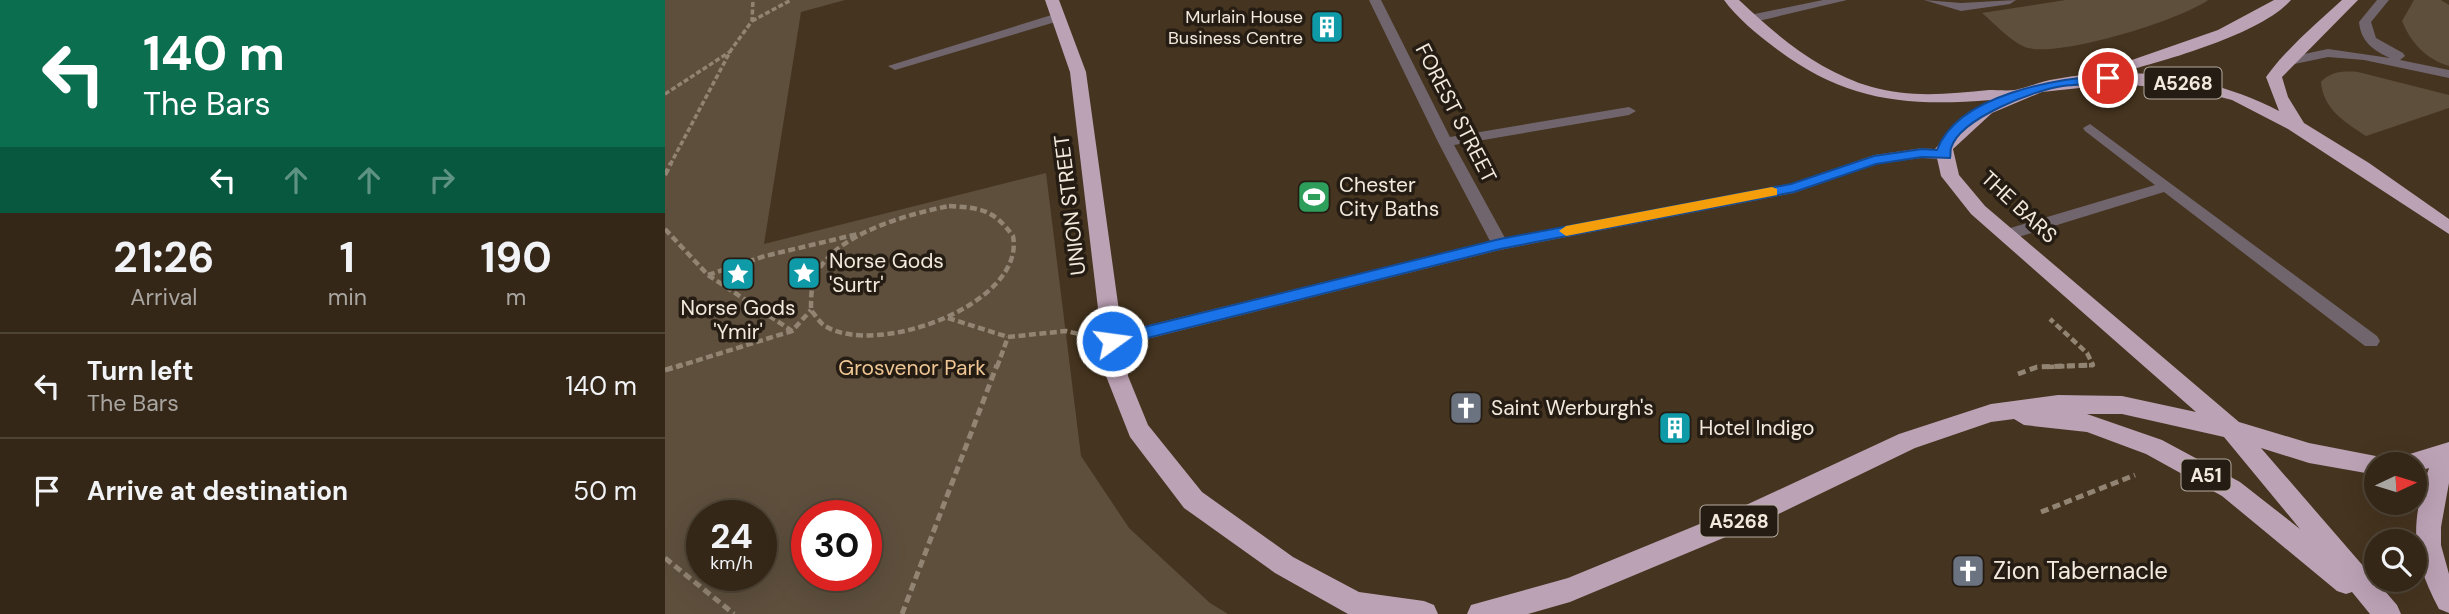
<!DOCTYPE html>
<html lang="en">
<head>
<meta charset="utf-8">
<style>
	:root { --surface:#342717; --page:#3c2f20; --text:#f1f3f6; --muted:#a9a5a1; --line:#4e4436 }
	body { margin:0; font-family:"DM Sans",sans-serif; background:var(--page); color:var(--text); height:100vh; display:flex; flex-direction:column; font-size:26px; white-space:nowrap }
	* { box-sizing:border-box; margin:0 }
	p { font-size:23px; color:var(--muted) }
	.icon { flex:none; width:38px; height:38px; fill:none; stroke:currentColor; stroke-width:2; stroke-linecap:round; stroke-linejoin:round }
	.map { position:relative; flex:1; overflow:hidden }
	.panel { display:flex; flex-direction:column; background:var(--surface); width:665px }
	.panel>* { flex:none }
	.banner { background:#0b6e4f; color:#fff; overflow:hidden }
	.needle { width:46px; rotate:86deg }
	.buttons { position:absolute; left:1699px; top:452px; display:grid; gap:14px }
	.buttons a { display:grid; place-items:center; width:63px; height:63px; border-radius:50%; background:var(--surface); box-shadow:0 7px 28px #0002,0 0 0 2px var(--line); font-size:35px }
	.speed { position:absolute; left:21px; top:500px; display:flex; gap:14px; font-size:35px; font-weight:700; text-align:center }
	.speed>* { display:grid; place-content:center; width:91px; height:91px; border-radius:50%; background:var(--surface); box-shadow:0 7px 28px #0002,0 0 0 2px var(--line); line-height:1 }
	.speed small { font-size:18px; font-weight:400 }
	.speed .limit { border:10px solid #d22; background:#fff; color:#111 }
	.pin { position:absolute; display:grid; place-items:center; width:60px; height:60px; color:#fff; margin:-30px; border:4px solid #fff; border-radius:50%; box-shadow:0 2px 7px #0007 }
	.me { position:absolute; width:77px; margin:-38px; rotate:76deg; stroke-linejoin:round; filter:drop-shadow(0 0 5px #0008) }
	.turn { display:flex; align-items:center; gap:24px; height:147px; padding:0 28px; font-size:32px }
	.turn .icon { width:91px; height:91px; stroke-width:2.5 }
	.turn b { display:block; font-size:49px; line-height:60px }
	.lanes { display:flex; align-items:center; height:66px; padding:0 28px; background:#0003; justify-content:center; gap:35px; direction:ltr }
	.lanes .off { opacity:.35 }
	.eta { display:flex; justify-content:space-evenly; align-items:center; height:119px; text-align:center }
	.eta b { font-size:42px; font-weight:700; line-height:49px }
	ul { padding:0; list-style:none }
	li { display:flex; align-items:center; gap:21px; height:105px; padding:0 28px; border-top:2px solid var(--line) }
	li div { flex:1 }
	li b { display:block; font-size:26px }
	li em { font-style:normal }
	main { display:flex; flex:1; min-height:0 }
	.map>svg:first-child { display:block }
	.green { fill:#5e4f3d; fill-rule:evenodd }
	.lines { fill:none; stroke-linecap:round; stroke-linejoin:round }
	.path-far2 { stroke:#928472; stroke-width:3.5; stroke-dasharray:5 2.5; stroke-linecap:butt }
	.path-far1 { stroke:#928472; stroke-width:4.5; stroke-dasharray:7 3.5; stroke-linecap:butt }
	.path { stroke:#928472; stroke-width:5; stroke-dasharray:8 4.5; stroke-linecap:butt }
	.minor { fill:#70656d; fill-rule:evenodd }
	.highway { fill:#bca2b5; fill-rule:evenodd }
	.route { fill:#1a73e8; stroke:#114b97; stroke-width:2 }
	.slow { fill:#f59e0b }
	.labels { text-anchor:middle; stroke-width:7; stroke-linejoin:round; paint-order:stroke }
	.far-poi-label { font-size:18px; fill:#f3e9dc; stroke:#251d14; text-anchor:end }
	.shield { fill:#251d14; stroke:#b5aca0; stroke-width:2 }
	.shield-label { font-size:19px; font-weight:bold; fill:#f3e9dc }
	.street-label { font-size:21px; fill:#f3e9dc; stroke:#251d14 }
	.poi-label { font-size:21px; fill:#f3e9dc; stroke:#251d14; text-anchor:start }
	.park-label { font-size:21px; fill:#efc694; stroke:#251d14 }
	.near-poi-label { font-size:24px; fill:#f3e9dc; stroke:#251d14; text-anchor:start }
</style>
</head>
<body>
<main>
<section class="panel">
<div class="banner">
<div class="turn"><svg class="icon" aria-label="left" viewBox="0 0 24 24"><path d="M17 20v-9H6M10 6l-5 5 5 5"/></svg><div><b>140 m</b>The Bars</div></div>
<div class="lanes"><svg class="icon" aria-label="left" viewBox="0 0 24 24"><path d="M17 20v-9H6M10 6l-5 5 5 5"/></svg><svg class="icon off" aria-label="ahead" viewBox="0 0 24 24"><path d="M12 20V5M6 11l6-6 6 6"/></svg><svg class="icon off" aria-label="ahead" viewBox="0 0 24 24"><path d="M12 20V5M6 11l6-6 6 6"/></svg><svg class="icon off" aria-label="right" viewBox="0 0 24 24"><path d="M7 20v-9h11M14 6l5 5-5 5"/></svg></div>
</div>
<div class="eta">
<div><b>21:26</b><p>Arrival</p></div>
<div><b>1</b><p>min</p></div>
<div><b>190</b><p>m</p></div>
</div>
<ul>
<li><svg class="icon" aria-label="left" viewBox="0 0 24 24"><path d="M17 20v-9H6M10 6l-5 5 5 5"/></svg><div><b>Turn left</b><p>The Bars</p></div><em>140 m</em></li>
<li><svg class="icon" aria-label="arrive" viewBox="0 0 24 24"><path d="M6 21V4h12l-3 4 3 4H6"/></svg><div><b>Arrive at destination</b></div><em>50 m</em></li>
</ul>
</section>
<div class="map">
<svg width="1784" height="614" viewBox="0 0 1784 614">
	<rect width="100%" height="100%" fill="#45341f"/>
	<path class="green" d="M0,0h180l-44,12 -37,232 282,-71 35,283 48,72 81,75 18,11h-563zM96,516v60h-59v-60zM201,516v60h-59v-60z
		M1401,0h142c-27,20 -152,59 -183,47 -15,-6 -31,-24 -43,-34z
		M1749,0h27l8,5v61c-23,-7 -38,-23 -47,-45z
		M1693,72l91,23v13l-83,28c-21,-14 -43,-27 -45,-54 10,-11 23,-11 37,-10z"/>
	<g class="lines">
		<path class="path-far2" d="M87,21l39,-21
			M0,94l66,-43
			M5,165l61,-115 21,-29 1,-21"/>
		<path class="path-far1" d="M0,175l6,-12
			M284,206c32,2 44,3 64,30 13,68 -136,122 -188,90 -5,-3 -10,-11 -14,-16 0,-13 0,-26 6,-37 20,-40 92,-59 132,-67z
			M0,229l43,46 84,56
			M43,275l57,-19 93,-22
			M283,318l60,19 58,-6 13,3
			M11,367l116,-36 19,-21
			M332,367l11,-30
			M1382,367l46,-2 -6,-12 -37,-34"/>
		<path class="path" d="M0,370l17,-5
			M1353,374l19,-7 56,-2
			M1376,512l94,-37
			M0,558l69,56
			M237,614l95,-249"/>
		<path class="minor" d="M704,0h12l69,137 179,-30 7,4 -7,4 -175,30 51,93 286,-54 83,-29 48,-7 23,2 7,5 -7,5 -23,-2 -45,6 -83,29 -294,57 -388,98 -6,-2 -3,-5 3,-5 6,-2 378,-93 -52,-99z
			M1158,0h24l-97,23 -6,-4 6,-4z
			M1259,0l37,3 55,-3 -6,4 -49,7z
			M1712,0h12l-18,22 5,16 27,15 2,3 -5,4 49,10v8l-85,-18 -36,-3 -43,9 -7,-4 2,-3 48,-10 62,9c-17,-8 -29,-16 -31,-36z
			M393,13l4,1v6l-167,50 -7,-4z
			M1425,124l287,212 3,5 -3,5h-12l-201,-154 -152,47h-12l-2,-4 2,-4 155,-46 -70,-54 -2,-3z"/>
		<path class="highway" d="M380,0h14l27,72 42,304 20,49 54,67 91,65 66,35 65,9 10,4 4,9h-90l-73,-41 -91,-65 -54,-71 -24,-61 -36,-304z
			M1059,0h15c39,37 81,72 133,87 38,11 78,7 117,3 8,0 18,1 26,0 14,-3 27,-9 41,-11 76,-14 155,-3 223,32l-13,-34c21,-29 50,-53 76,-77h16l-76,77 6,20 16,26 65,40 80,56v15l-161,-105 -56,-29 -39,-10 -76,-6 -75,8 -50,21 -39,36 6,26 26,31 254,216 70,21 77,15 3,6h-12v11l-68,-12 -48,-15 136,157 4,9h-31l-18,-22 -6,2 -9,-3 -115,-95 -76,-42 -59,-22 -63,-7 -10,-6 -23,3 -76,26 -151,73 -194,81 -42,12h-61l4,-9 97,-27 178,-73 153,-71 92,-30 67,-9 64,1 74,16 -225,-198 -30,-38 -6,-27 29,-32 27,-17c-85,7 -147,1 -217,-53 -17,-13 -37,-29 -50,-47zM1422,414h35l102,23 76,92 -60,-47 -78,-42z
			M1609,0h17c-31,35 -131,62 -177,74l-8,-5 112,-39z
			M1784,442v41l-8,44v18l8,29v39l-10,-4c-28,-52 -29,-86 -10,-141l-14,4v-8h-18l3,-7z"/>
	</g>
	<path class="route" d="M1443,75l4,1v5c-16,3 -33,3 -49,5 -28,4 -103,32 -112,62 -1,3 0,7 -1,10l-28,-1 -46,7 -82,28 -294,57 -388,98 -8,-6 8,-6 388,-96 291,-55 83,-28 48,-7 15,1c21,-56 119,-71 171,-75z"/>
	<path class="slow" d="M1107,187l5,2v6l-211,41 -7,-5 7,-5z"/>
	<defs>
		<symbol id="building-square" viewBox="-11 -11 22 22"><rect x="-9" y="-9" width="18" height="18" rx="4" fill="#0f9aa8" stroke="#251d14"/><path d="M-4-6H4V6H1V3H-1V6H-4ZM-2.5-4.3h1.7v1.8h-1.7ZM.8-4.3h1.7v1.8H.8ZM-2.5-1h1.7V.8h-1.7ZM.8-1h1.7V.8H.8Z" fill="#fff"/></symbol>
		<symbol id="stadium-square" viewBox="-11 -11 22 22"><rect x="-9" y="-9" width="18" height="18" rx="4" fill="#2e9e5b" stroke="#251d14"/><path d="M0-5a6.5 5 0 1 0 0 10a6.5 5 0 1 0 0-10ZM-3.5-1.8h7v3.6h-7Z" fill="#fff"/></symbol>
		<symbol id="sight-square" viewBox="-11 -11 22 22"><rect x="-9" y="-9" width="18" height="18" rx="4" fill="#0f9aa8" stroke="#251d14"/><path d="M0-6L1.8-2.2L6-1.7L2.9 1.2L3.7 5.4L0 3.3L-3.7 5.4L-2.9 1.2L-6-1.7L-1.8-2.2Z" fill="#fff"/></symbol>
		<symbol id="church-square" viewBox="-11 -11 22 22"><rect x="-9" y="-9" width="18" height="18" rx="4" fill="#6b7280" stroke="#251d14"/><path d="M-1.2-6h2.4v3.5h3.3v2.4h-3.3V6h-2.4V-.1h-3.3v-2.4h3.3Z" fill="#fff"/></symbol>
	</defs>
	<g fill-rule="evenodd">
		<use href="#building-square" x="643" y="8" width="38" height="38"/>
		<use href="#stadium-square" x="630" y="178" width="38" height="38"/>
		<use href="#sight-square" x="120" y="254" width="38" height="38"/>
		<use href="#sight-square" x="54" y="255" width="38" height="38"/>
		<use href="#church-square" x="782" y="389" width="38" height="38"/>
		<use href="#building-square" x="991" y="409" width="38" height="38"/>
		<use href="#church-square" x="1284" y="552" width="38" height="38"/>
	</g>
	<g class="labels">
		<g class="far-poi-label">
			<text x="638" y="23">Murlain House<tspan x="638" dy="21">Business Centre</tspan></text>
		</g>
		<g class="shield">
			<rect x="1479.5" y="67.5" width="77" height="31" rx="5"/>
			<rect x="1516.5" y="459.5" width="49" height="31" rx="5"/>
			<rect x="1035.5" y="505.5" width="77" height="31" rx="5"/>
		</g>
		<g class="shield-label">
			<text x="1518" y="90">A5268</text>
			<text x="1541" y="482">A51</text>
			<text x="1074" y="528">A5268</text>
		</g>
		<g class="street-label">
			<text transform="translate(791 113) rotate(63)" y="7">FOREST STREET</text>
			<text transform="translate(405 205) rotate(-97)" y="7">UNION STREET</text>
			<text transform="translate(1354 207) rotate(43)" y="7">THE BARS</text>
		</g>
		<g class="poi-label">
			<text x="674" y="192">Chester<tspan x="674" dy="24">City Baths</tspan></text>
			<text x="164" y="268">Norse Gods<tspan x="164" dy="24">'Surtr'</tspan></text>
			<text x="73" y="315" text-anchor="middle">Norse Gods<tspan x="73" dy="24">'Ymir'</tspan></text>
			<text x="826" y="415">Saint Werburgh's</text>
			<text x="1034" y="435">Hotel Indigo</text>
		</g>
		<g class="park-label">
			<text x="247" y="375">Grosvenor Park</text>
		</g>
		<g class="near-poi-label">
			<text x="1328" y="579">Zion Tabernacle</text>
		</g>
	</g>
</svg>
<div class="buttons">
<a><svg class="needle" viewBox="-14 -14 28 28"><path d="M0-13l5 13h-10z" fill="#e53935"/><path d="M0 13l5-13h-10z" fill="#a9a5a1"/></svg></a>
<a><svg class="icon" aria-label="search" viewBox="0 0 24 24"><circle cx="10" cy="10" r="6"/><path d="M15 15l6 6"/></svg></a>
</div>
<div class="speed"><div>24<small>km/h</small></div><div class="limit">30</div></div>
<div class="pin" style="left:1443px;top:78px;background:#d93025"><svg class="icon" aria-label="arrive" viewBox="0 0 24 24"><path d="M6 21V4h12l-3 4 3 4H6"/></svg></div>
<svg class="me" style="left:447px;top:341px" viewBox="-20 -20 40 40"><circle r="17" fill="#1a73e8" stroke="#fff" stroke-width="3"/><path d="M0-11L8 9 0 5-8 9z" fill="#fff"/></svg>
</div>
</main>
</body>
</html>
